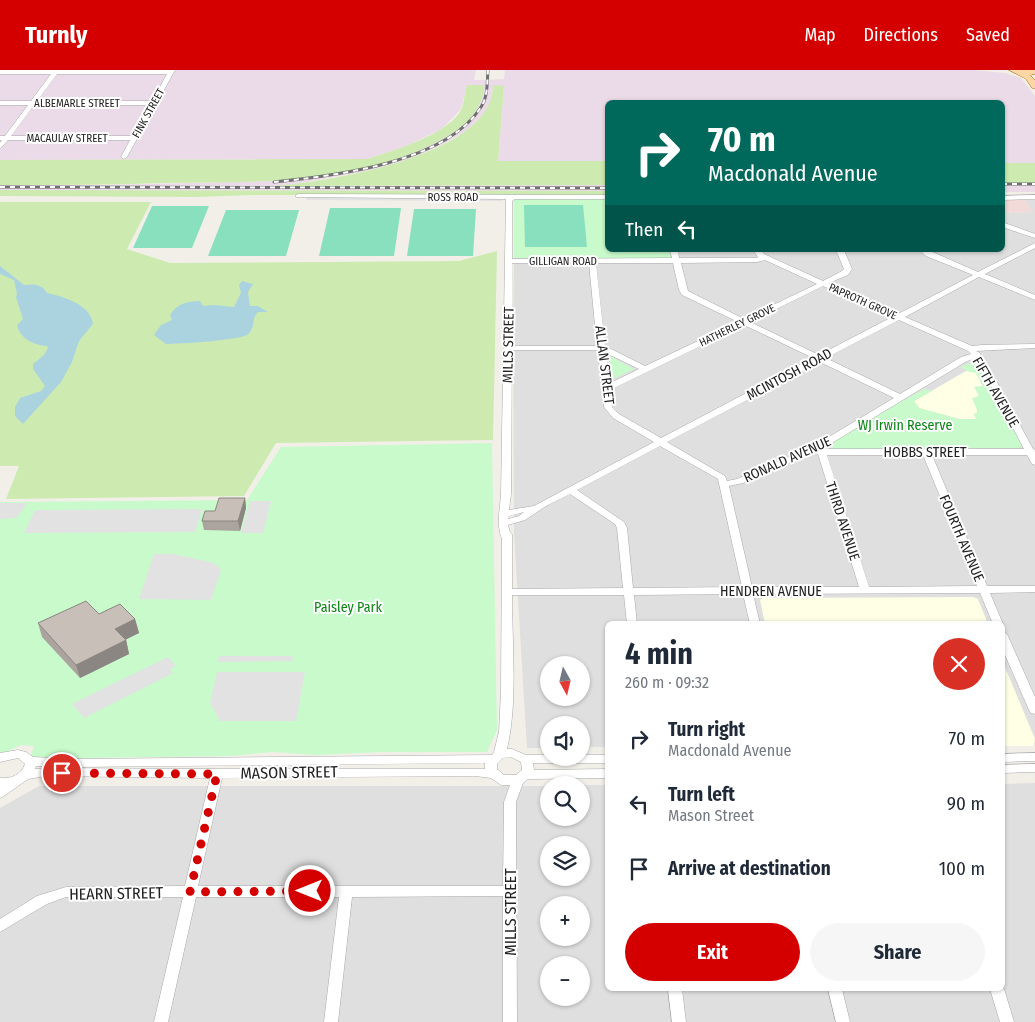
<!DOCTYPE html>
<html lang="en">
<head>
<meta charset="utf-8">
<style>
	:root { --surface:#fff; --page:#f6f6f7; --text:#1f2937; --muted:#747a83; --accent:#d40000 }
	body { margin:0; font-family:"Fira Sans Condensed",sans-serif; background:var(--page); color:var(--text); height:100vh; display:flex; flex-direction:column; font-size:19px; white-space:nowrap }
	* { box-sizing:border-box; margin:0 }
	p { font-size:16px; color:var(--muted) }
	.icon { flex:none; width:28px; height:28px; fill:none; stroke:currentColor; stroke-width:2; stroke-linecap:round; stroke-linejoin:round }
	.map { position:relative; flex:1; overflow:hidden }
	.details { position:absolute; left:605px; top:551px; width:400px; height:370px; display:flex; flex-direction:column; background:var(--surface); border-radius:8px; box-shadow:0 1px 4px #0004 }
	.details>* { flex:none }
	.guide { position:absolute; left:605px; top:30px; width:400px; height:152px; border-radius:8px; box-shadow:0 1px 4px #0004; background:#00695c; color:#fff; overflow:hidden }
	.needle { width:32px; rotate:172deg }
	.controls { position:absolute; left:540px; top:586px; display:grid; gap:10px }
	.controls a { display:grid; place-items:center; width:50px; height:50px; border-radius:50%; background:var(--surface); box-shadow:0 1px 4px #0004; font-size:25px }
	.pin { position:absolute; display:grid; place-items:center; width:42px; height:42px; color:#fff; margin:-21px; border:2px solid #fff; border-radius:50%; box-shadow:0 1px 5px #0007 }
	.me { position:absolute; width:55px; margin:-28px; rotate:270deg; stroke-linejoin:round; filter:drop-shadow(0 0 4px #0008) }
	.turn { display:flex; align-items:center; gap:18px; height:105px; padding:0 20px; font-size:22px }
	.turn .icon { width:65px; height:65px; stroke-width:2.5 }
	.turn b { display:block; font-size:35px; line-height:42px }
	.then { display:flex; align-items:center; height:48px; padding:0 20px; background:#0003; gap:10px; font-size:19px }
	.round { display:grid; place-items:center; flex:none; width:52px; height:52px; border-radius:26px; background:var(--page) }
	.summary { display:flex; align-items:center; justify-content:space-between; height:85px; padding:0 20px }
	h1 { font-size:30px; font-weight:700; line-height:38px }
	.button { display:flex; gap:10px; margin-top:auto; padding:10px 20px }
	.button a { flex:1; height:58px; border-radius:30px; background:var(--accent); color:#fff; font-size:20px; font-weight:700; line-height:58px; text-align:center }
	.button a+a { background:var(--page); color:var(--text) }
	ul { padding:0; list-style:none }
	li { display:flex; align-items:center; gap:15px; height:65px; padding:0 20px }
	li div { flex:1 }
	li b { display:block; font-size:19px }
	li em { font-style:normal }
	header { display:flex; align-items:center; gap:30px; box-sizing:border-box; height:70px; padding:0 25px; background:var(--accent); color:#fff }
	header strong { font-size:24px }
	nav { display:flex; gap:28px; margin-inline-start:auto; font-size:18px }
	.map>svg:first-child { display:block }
	.residential { fill:#e0dfdf; fill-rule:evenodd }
	.commercial { fill:#f2dad9 }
	.industrial { fill:#ebdbe8 }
	.education { fill:#ffffe5 }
	.grass { fill:#cdebb0 }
	.park { fill:#c8facc }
	.pitch { fill:#88e0be }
	.parking { fill:#e2e2e2 }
	.water { fill:#aad3df }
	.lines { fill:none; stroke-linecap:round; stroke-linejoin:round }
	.minor-casing { stroke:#a9a9a9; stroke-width:1 }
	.major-casing { stroke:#a06b00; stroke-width:1 }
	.minor { fill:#fff; fill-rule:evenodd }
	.major { fill:#fcd6a4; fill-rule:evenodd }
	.rail-casing { stroke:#707070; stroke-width:3 }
	.rail { stroke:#fff; stroke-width:2; stroke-dasharray:5; stroke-linecap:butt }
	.wall { fill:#aba49e }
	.shaded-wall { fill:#8b8681 }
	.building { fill:#c7bfb8; stroke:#8b8681 }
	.route { stroke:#d40000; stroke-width:9; stroke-dasharray:0 16.2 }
	.labels { text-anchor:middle; stroke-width:4; stroke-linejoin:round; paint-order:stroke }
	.far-street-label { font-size:11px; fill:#222; stroke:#fff }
	.street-label { font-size:14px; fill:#222; stroke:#fff }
	.park-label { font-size:14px; fill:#0c8416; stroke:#fff }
	.near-street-label { font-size:16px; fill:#222; stroke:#fff }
</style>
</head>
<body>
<header>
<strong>Turnly</strong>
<nav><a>Map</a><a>Directions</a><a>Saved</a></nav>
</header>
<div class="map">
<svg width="1035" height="952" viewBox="0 0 1035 952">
	<rect width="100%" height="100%" fill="#f2efe9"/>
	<path class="residential" d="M1024,130h11v546h-32l-1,-122h-394l-1,123h-26v-22h-32v23h-22l-13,-214 -1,-215 1,-61h156l-1,-8h333l1,-37 29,-1zM549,595h32v33h-32z
		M1035,713v239h-1035v-214l39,-22h510v32h32v-33h26l1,204h394l1,-205zM549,775h32v33h-32zM549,835h32v33h-32zM549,895h32v33h-32z"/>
	<path class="commercial" d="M1003,130h21l9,12 -30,1z"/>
	<path class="industrial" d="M0,0h476l-2,10h10l20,-1 1,-9h470l30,3 16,5 14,18v67h-32l-1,-61h-394l-1,59h-109l6,-74 -11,-1 -1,13 -5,12 -21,20 -23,13 -34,15 -38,11 -87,16 323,-1v6l-607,-1v-5h103l169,-4 45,-4 48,-9 15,-4 72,-30 7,-5 12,-11 8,-12 4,-21h-16l-6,24 -19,20 -38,18 -37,12 -367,1z
		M1002,113h33v9h-32z"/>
	<path class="education" d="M966,301l10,1 7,15h-8l4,9 -3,23h-17l-40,-11 -5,-7z
		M973,527l5,2 10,25h-223l-5,-24 3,-2z
		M1002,590l33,79 -1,7h-31z"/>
	<path class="grass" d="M467,15h17c-1,29 -25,46 -49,58 -84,42 -180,39 -272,40 -54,2 -109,2 -163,2v-25l367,-1c25,-8 84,-25 95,-51 2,-7 3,-16 5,-23z
		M493,15l11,1 -6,75h109v24l-334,1c53,-4 221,-30 220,-101z
		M1002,93h33v20h-32z
		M0,120l607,1 1,4h-357l-54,2 -197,-1z
		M0,132h151l-24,47 43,14 289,-2 38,-10 -4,189 -217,3 -32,53 -238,3 13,-33h-19z"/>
	<path class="park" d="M514,129h93l1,51h61l2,8h-157z
		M608,285l26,14 -23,11z
		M971,293l9,3 40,76 2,4 -3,2 -184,1 -8,-4 9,-8 88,-48 8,2 -18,10 5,7 40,11h17l-2,-5 4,-2 -6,-14 7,-2 -5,-9 9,-1 -7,-13 -6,-1 -10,-5z
		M492,373l5,287 -10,22h-104l-68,3 -43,-3 -40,4 -157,2 -2,3 -38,-3 -4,-3 3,-9 -13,-1 -21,10v-253l247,-2 34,-53z"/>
	<path class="pitch" d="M524,135h59l4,42h-62z
		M152,136h57l-17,42h-59z
		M330,138h71l-7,48h-75z
		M414,139h62l-3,47h-66z
		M226,140h73l-13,46h-78z"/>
	<path class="parking" d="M307,127l195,1v3l-196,-1z
		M250,431h21l-8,32h-22z
		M0,433h27l-11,15 -16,1z
		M202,439l-7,23 -171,1 11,-23z
		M154,484h19l41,9 7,7 -10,30 -72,-1z
		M219,586h74l-1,5 -74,1z
		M168,587l8,9 -6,3 3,4 -89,45 -12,-14z
		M217,602h88l-9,49h-76l-10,-18z"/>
	<path class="water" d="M0,196l24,19c9,-1 18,-1 23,8 18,4 44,12 46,31l-14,17 -7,21 -11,20 -38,42 -8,-8v-9l5,-9 21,-7 4,-5 -12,-17v-5l11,-9 4,-7 -1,-2c-13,-1 -27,-7 -30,-21l6,-6 -7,-22 1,-3 -3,-14 -14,-6z
		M242,211l11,3 -5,8 2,14h8l10,6h-10c-7,6 -2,17 -11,23 -9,5 -67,9 -81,9l-12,-9 7,-10 11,-5 -2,-5c7,-11 16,-14 30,-14l3,5 10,-1 21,2 7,-14 -2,-8z"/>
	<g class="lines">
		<defs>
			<path id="minor" d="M0,0h175l-48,87 -3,2 -3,-2 9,-17h-122l-8,9v-6l2,-3h-2v-4h5l23,-31h-28v-4h31l20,-27h-51zM57,4h110l-15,27h-115zM34,35h116l-18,31h-121z
				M298,124l310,1v4h-93l-3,2v58l160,-1 -2,-8h8l1,8h78l1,-1 -5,-7h8l3,4 59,27 19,-10 2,-2 -8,-19h8l8,19 -4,6 -19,8 69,31 75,-39 -47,-19 -7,-6h9l50,22 57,-29v5l-50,26 50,21v5l-56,-23 -74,40 67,29 10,-1 53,-1v4l-59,3 4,2v3l12,17 41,76 2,1v15l-3,-1 -5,-9h-95l55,131h48v6l-45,1 13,31 -1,1v-1h-9l-13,-31 -227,1 7,30h-10l-7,-30 -109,1 3,29h-10l-3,-29h-112c0,50 6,106 -5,154h5l14,6h23v3h32v-3h27v8h-75l1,7 74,-1v9l-80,1 -5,4 -7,19 1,220h-14v-126l-151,1 -14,125h-14l15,-125h-143l-28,125h-14l29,-125h-117l-19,7 -47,28v-13l37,-23 29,-9 119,-1 25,-108 -164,-2 -18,3 -24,17 -4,2v-20c11,1 21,-3 25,-14l-7,-6 -18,4v-9l18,-3 8,2 7,5 39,2 420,-4 2,-3 5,-20 2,-41 1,-152c-6,-15 -2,-29 -1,-45l5,-295 -210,-2v-2zM765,190l52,24 -73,35 -56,-28 -7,-28 76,-1zM512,193h77l8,83h-85zM596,193h77l6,27 3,5 56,27 -93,44 -40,-20zM823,216l69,31 -73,38 -69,-33zM899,250l69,31 3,3 -10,3 -61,37 -74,-36zM744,255l69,33 -152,80 -42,-24 -7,-7 -2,-17zM512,280h86l6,57 9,11 41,24 -120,64 -25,4 2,-16zM606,283l33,16 -29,14zM974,289l10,14 40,76h-202l145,-88zM820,292l74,36 -82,49 -75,32 -10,2 -2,-5 -58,-34zM660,376l58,33 24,108 -109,1 -6,-60 -3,-6 -47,-32zM815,382l3,2 41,133h-107l-23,-101 14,-3zM827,385h96l54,131 -108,1zM570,424l45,30 2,4 6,60 -111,1v-55l-2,-2 -2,-7 17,-5 21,-14zM524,442l-5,4 -11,3 1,-3zM511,687l10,5 1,8 -6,5h-12l-7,-6v-5l6,-6zM485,693v6h-268l-171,-1 -11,1 1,-3 36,1zM475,706l16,2 10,7h9l-6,17 -1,84h-305l24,-108z
				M1035,125v4l-33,1v-4z
				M1002,152l33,12v4l-33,-11z
				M1002,561l5,3 28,63v17l-4,-1 -2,-3 -27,-62z
				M1035,683v8l-33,1v-8z
				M1035,694v8l-33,1v-8z
				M1002,916l2,3 10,33h-14l-10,-33h12z
				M668,919h14l4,33h-14z
				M828,919h14l8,33h-14z"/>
			<path id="major" d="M1009,0h26v4l-5,1 5,5v8h-3l-6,-9z"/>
		</defs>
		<use href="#minor" class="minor-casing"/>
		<use href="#major" class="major-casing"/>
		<use href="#minor" class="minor"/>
		<use href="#major" class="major"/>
		<defs>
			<path id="rail" d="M274,112c60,-6 172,-19 207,-75 7,-10 6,-25 7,-37
				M1002,114h33
				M0,117l608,1"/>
		</defs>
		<use href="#rail" class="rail-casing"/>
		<use href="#rail" class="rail"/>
	</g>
	<path class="wall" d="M245,428l1,10 -6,23 -36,-1 -2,-9 13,-10z
		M135,549l4,14 -13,6 3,15 -49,24 -38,-41 -4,-14z"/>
	<path class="shaded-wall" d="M245,428l1,10 -6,23 -2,-10z
		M135,549l4,14 -20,10 -4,-14z
		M126,570l3,14 -49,24 -4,-13z"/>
	<path class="building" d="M219,428h26l-7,23h-36l3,-10h10z
		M86,531l13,13 21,-10 15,15 -20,10 11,11 -50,25 -38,-42z"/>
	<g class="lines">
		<path class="route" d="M62,703l155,1 -27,118 120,-1"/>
	</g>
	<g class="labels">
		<g class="far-street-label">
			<text x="77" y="37">ALBEMARLE STREET</text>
			<text transform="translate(148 43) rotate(-61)" y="4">FINK STREET</text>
			<text x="67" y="72">MACAULAY STREET</text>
			<text x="453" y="131">ROSS ROAD</text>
			<text x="563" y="195">GILLIGAN ROAD</text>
			<text transform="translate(863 231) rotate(24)" y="4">PAPROTH GROVE</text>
			<text transform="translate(737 255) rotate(-26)" y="4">HATHERLEY GROVE</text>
		</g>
		<g class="street-label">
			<text transform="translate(508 275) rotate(-89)" y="5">MILLS STREET</text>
			<text transform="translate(605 295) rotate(83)" y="5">ALLAN STREET</text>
			<text transform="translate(789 304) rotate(-28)" y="5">MCINTOSH ROAD</text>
			<text transform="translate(996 322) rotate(60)" y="5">FIFTH AVENUE</text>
			<text x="925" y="387">HOBBS STREET</text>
			<text transform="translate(787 389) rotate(-24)" y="5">RONALD AVENUE</text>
			<text transform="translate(843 451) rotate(72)" y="5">THIRD AVENUE</text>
			<text transform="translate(962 468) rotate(67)" y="5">FOURTH AVENUE</text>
			<text x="771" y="526">HENDREN AVENUE</text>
		</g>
		<g class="park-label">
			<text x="905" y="360">WJ Irwin Reserve</text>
			<text x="348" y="542">Paisley Park</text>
		</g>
		<g class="near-street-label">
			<text transform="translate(289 702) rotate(-1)" y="6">MASON STREET</text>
			<text transform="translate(116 823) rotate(-1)" y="6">HEARN STREET</text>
			<text transform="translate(510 842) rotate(-90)" y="6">MILLS STREET</text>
		</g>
	</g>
</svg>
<div class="controls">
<a><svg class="needle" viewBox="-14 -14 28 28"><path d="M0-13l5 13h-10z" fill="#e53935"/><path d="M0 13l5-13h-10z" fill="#747a83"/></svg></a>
<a><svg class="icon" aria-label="sound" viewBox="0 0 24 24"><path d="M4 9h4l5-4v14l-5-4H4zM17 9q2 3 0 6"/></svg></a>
<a><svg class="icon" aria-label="search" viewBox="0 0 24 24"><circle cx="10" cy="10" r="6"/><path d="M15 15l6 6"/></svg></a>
<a><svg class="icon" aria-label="layers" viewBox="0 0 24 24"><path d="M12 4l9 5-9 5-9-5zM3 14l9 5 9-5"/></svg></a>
<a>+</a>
<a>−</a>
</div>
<div class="pin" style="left:62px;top:703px;background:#d93025"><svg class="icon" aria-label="arrive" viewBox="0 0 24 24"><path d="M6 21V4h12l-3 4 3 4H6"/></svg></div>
<svg class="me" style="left:310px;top:821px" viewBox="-20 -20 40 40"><circle r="17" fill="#d40000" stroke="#fff" stroke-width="3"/><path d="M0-11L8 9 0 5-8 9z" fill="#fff"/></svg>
<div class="guide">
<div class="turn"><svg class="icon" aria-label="right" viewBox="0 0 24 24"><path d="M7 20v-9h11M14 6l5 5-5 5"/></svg><div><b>70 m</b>Macdonald Avenue</div></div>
<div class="then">Then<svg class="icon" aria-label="left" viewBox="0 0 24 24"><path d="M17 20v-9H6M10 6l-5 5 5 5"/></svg></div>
</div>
<section class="details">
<div class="summary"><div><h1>4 min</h1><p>260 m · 09:32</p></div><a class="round" style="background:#d93025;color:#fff"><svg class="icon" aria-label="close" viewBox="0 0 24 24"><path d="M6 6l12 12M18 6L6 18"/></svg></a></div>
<ul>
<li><svg class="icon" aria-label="right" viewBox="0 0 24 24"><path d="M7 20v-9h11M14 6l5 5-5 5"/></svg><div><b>Turn right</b><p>Macdonald Avenue</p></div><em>70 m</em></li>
<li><svg class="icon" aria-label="left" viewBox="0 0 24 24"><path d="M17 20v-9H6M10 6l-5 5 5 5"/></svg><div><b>Turn left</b><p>Mason Street</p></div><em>90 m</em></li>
<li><svg class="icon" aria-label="arrive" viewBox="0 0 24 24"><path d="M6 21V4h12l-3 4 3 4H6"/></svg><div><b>Arrive at destination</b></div><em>100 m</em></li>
</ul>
<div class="button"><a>Exit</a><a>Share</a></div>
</section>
</div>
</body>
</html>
